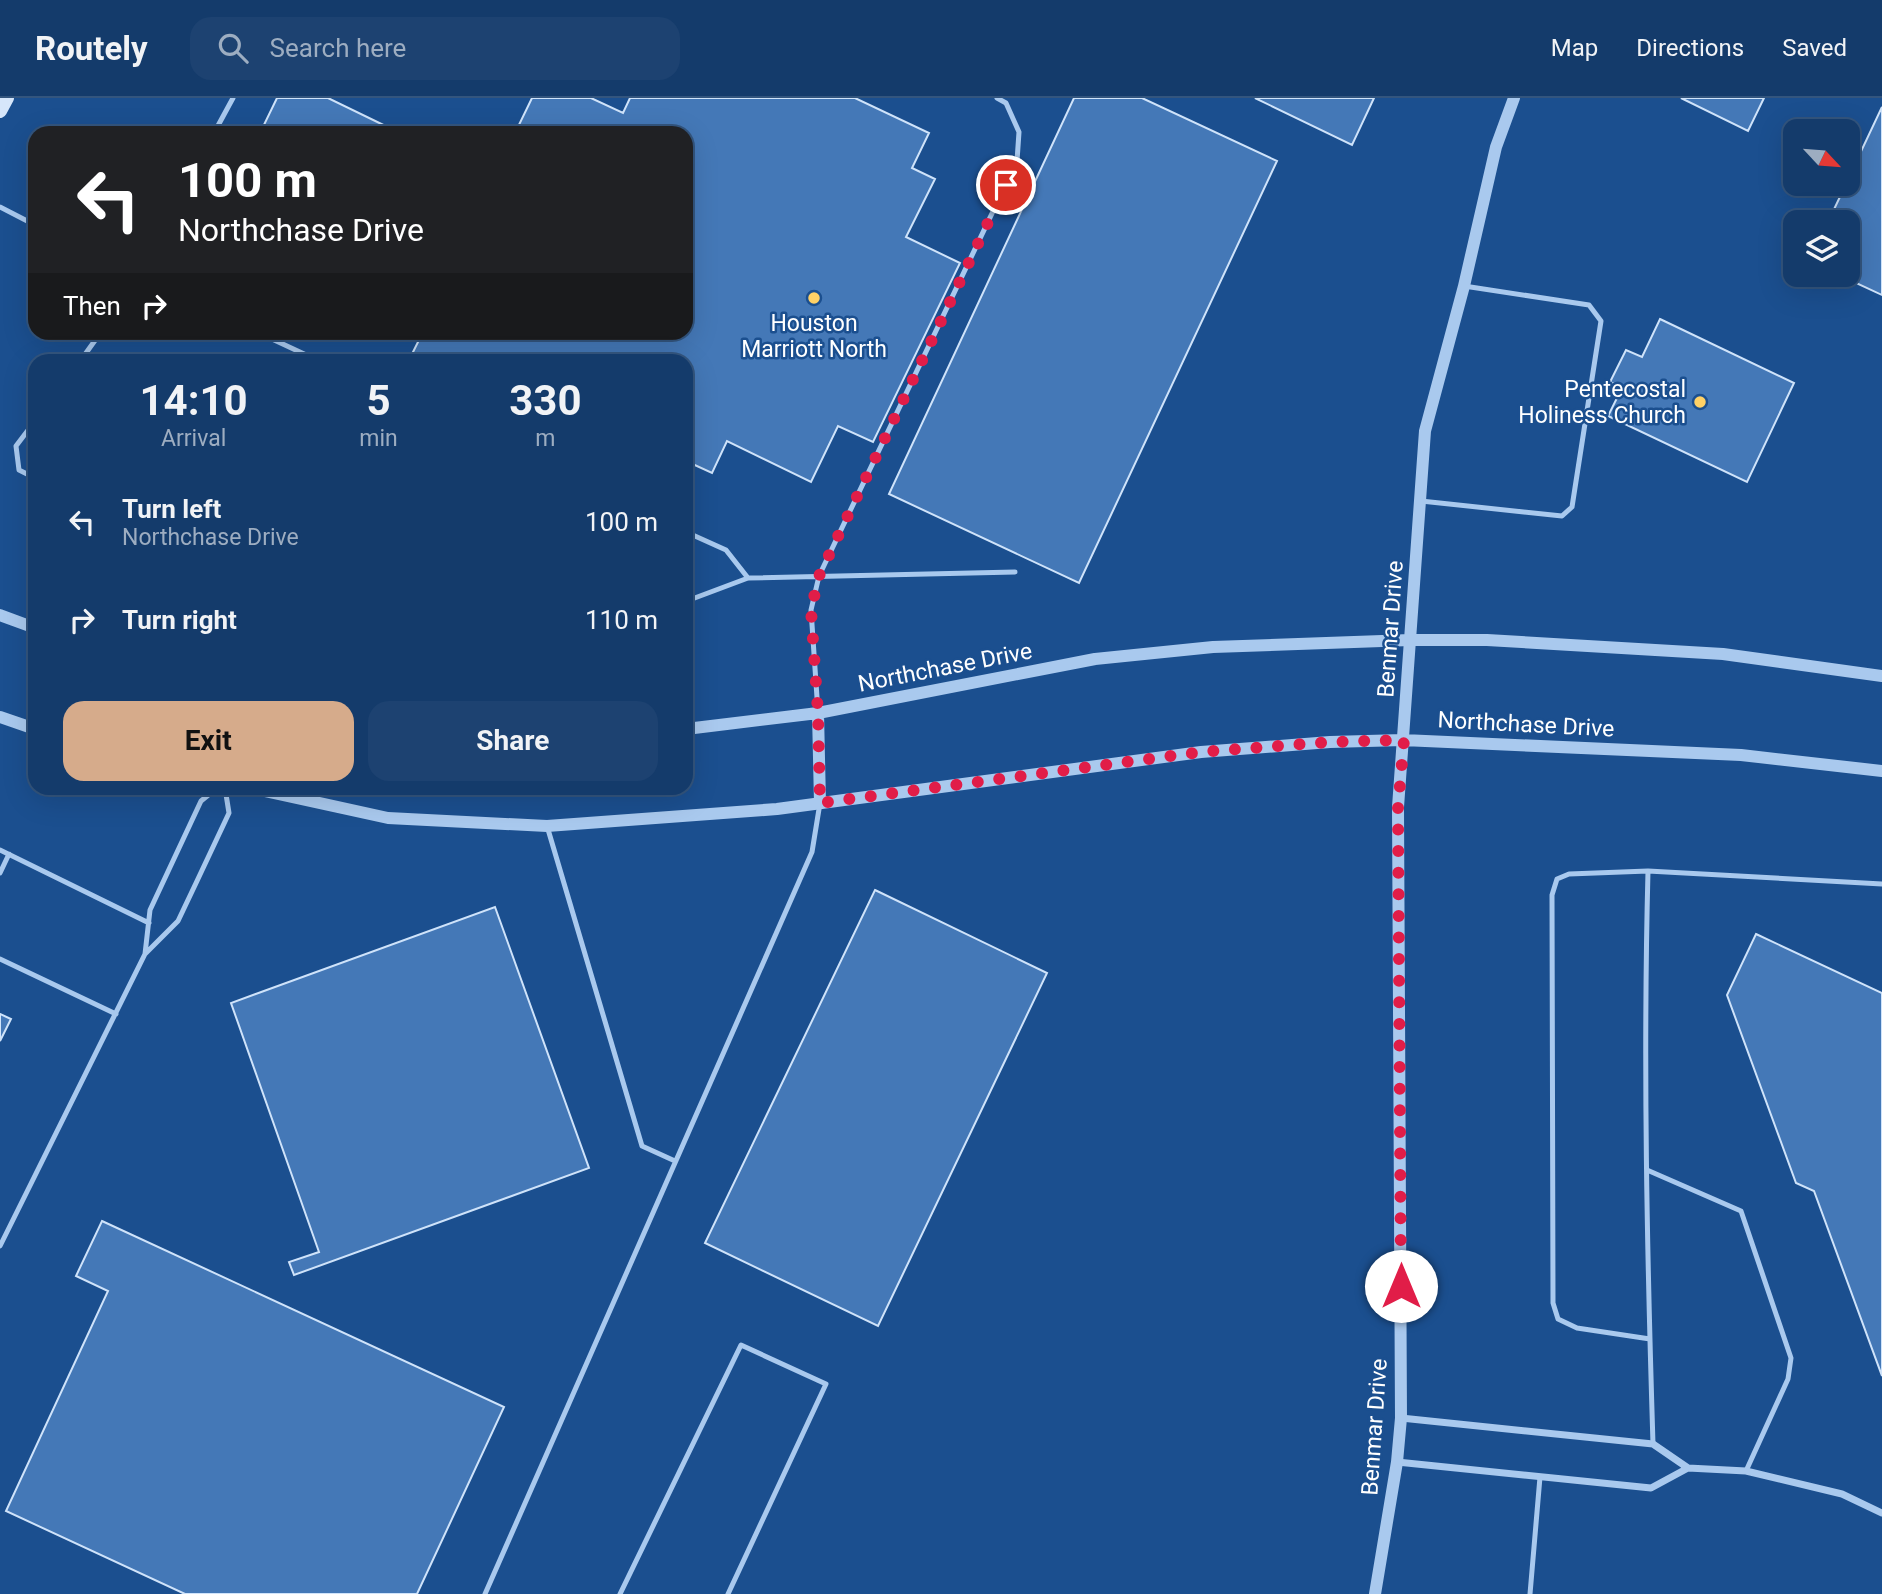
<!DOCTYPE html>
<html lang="en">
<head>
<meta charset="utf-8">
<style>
	:root { --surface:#143b6b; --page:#1d4271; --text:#f1f3f6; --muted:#9dadc1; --line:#33557e; --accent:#d6ab8b }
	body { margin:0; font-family:Roboto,sans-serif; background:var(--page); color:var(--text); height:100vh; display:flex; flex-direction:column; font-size:26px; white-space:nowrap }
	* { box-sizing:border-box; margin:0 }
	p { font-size:23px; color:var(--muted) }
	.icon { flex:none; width:38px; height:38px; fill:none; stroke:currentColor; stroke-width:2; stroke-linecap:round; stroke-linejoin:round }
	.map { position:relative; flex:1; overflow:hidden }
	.drawer { position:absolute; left:28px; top:256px; width:665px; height:441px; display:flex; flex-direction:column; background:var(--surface); border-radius:21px; box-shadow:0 7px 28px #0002,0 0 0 2px var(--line) }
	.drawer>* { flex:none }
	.guide { position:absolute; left:28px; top:28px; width:665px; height:214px; border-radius:21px; box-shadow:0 7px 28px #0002,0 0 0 2px var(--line); background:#202124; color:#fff; overflow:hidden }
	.needle { width:46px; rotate:116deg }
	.fabs { position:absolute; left:1783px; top:21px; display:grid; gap:14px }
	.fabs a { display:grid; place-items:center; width:77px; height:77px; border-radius:14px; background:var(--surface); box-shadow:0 7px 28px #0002,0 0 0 2px var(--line); font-size:35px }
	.pin { position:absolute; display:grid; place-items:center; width:60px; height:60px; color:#fff; margin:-30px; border:4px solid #fff; border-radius:50%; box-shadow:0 2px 7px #0007 }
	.me { position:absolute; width:77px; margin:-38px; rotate:0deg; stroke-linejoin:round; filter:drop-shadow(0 0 5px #0008) }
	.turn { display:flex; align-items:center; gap:24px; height:147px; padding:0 35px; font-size:32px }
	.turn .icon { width:91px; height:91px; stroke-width:2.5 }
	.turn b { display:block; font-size:49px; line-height:60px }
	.then { display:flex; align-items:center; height:66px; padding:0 35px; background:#0003; gap:14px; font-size:26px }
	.eta { display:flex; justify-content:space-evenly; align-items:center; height:119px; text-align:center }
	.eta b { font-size:42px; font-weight:700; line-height:49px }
	.primary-button { display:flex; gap:14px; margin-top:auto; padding:14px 35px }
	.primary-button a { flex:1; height:80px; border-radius:21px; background:var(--accent); color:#111; font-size:28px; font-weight:700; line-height:80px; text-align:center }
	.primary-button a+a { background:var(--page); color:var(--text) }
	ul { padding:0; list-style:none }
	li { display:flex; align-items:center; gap:21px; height:98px; padding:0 35px }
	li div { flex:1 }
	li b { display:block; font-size:26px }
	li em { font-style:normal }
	header { display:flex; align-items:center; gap:42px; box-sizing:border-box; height:98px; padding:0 35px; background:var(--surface); border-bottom:2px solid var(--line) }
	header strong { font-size:33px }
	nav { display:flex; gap:38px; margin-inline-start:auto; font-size:24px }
	.search { width:490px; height:63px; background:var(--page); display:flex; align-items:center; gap:18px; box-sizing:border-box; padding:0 24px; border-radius:21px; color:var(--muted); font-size:26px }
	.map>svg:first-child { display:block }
	.building { fill:#4478b7; stroke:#cfe3fa; stroke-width:2 }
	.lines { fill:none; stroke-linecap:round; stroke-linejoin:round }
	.service { stroke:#a9c9ee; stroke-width:5 }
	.minor { stroke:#a9c9ee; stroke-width:7 }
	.tertiary { stroke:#a9c9ee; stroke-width:12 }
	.secondary { stroke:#d6e6fa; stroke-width:14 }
	.route { stroke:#e11d48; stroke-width:12; stroke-dasharray:0 21.6 }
	.poi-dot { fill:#ffd166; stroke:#1b4f8f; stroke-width:2.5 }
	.labels { text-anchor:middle; stroke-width:5; stroke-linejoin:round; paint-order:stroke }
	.poi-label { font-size:23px; fill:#fff; stroke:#1b4f8f }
	.street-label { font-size:23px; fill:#fff; stroke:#1b4f8f }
</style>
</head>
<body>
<header>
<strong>Routely</strong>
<div class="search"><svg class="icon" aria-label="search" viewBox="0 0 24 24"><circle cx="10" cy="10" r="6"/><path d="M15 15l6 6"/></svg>Search here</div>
<nav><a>Map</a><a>Directions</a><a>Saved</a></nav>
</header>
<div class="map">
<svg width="1882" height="1496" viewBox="0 0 1882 1496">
	<rect width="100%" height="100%" fill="#1b4f8f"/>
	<path class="building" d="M277,0h51l72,35h-140z
		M532,0h59l32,15 7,-15h225l74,35 -17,35 23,11 -29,58 54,26 -87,179 -35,-16 -27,56 -84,-41 -15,32 -26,-12v-101h-277l14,-28h263v-199h-171z
		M1074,0h68l135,63 -198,422 -190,-89z
		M1255,0h119l-22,47z
		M1681,0h83l-16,33z
		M1882,9v188l-43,-20h9v-53h-20l18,-38h2v-5z
		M1660,221l134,64 -47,99 -139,-66 14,-28 -12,-6 16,-32 16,7z
		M875,792l172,83 -169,353 -173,-83z
		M495,809l94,261 -295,107 -5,-13 30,-10 -88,-249z
		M1756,836l126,59v383l-68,-185 -18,-8 -69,-188z
		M0,916l11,5 -11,22z
		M102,1123l402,186 -87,187h-232l-179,-83 102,-220 -32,-15z"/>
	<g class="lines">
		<path class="service" d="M214,35l19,-35
			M0,109l35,18
			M257,234l60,28
			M81,262l20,-28
			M35,323l-19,25 3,24 16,8
			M1421,403l141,15 10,-9 29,-186 -12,-16 -125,-19
			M686,434l40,18 22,28
			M686,500l6,1 56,-21 267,-6
			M818,614l-7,-102 8,-34 198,-415 2,-29 -13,-29 -9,-5
			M217,690l-16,13 -51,109 -5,44 33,-33 19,-40 32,-68 -4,-25
			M547,728l95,320 33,15
			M0,752l149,73
			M1648,773l-79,3 -12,5 -5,16 1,408 5,16 19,9 73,11
			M0,775l9,-19
			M0,861l116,55
			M1647,1072l94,41 50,147 -3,21 -42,92
			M0,1148l145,-292
			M1653,1346c-6,-191 -10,-382 -5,-573l234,13
			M485,1496l327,-742 8,-49
			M620,1496l121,-249 85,39 -98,210
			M1530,1496l10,-117"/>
		<path class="minor" d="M1397,1364l254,26 37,-20 -35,-24 -252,-26
			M1688,1370l58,3 96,23 40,19"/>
		<path class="tertiary" d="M0,517l35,13
			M818,615l2,90
			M0,619l35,12
			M686,631l132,-16 277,-54 118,-12 197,-7h77l236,14 159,22
			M251,690l137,30 159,8 230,-17 424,-57 129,-10 73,-2 338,15 141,16
			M1375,1496l22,-132 4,-44 -3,-611 27,-376 39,-145 32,-139 18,-49"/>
		<path class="secondary" d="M0,13l7,-13"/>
	</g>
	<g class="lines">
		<path class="route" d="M1006,87l-187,391 -8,34 7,103 2,90 381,-51 129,-10 74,-2 -6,67 3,479"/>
	</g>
	<g class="poi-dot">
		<circle cx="814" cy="200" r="7"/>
		<circle cx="1700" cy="304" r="7"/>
	</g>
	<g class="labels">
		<g class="poi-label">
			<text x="814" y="233">Houston<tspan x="814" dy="26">Marriott North</tspan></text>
			<text x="1686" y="299" text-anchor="end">Pentecostal<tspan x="1686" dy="26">Holiness Church</tspan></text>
		</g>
		<g class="street-label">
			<text transform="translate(1390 531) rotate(-86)" y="8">Benmar Drive</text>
			<text transform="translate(945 569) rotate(-11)" y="8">Northchase Drive</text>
			<text transform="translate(1526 626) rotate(3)" y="8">Northchase Drive</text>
			<text transform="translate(1374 1329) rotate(-86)" y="8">Benmar Drive</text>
		</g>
	</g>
</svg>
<div class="fabs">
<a><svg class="needle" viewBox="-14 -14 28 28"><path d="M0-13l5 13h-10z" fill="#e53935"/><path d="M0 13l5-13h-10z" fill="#9dadc1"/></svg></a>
<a><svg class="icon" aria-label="layers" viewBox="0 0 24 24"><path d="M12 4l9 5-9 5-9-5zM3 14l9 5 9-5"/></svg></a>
</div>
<div class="pin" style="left:1006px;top:87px;background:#d93025"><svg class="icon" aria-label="arrive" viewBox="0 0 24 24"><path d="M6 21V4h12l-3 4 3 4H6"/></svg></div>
<svg class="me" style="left:1401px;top:1188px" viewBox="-20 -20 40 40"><circle r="19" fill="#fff"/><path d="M0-13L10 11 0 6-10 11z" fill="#e11d48"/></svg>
<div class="guide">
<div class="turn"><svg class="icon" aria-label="left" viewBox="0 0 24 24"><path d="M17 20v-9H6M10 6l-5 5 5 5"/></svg><div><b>100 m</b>Northchase Drive</div></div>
<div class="then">Then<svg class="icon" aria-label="right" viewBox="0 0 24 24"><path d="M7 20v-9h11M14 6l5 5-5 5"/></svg></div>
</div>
<section class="drawer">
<div class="eta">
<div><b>14:10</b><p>Arrival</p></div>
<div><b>5</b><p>min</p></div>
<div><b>330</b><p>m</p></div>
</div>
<ul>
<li><svg class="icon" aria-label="left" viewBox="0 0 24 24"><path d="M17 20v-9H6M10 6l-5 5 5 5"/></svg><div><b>Turn left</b><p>Northchase Drive</p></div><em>100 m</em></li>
<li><svg class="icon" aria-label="right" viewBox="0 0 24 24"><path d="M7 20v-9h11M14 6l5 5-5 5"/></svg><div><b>Turn right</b></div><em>110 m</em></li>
</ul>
<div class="primary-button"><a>Exit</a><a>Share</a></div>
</section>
</div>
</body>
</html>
